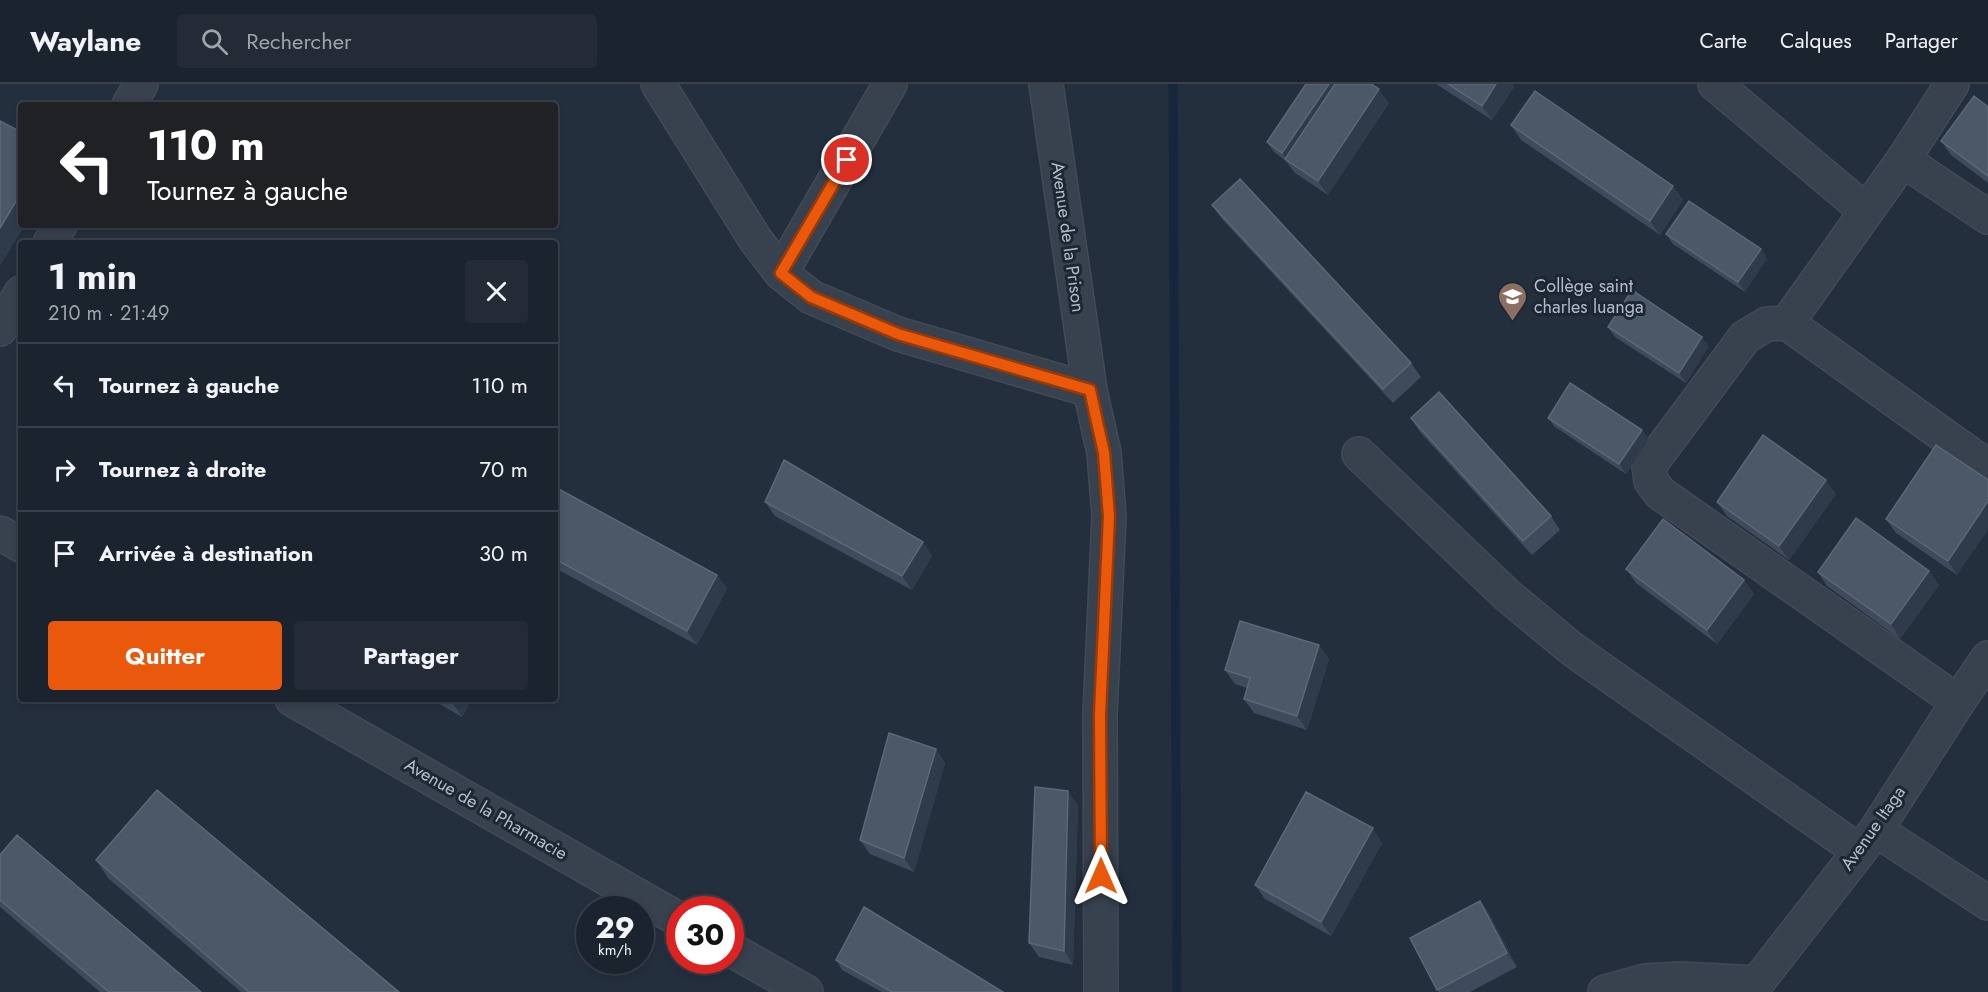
<!DOCTYPE html>
<html lang="fr">
<head>
<meta charset="utf-8">
<style>
	:root { --surface:#1b232e; --page:#242b36; --text:#f1f3f6; --muted:#a0a4aa; --line:#39404a; --accent:#ea580c }
	body { margin:0; font-family:Jost,sans-serif; background:var(--page); color:var(--text); height:100vh; display:flex; flex-direction:column; font-size:22px; white-space:nowrap }
	* { box-sizing:border-box; margin:0 }
	p { font-size:20px; color:var(--muted) }
	.icon { flex:none; width:33px; height:33px; fill:none; stroke:currentColor; stroke-width:2; stroke-linecap:round; stroke-linejoin:round }
	.map { position:relative; flex:1; overflow:hidden }
	.drawer { position:absolute; left:18px; top:156px; width:540px; height:462px; display:flex; flex-direction:column; background:var(--surface); border-radius:6px; box-shadow:0 3px 9px #0003,0 0 0 2px var(--line) }
	.drawer>* { flex:none }
	.top-card { position:absolute; left:18px; top:18px; width:540px; height:126px; border-radius:6px; box-shadow:0 3px 9px #0003,0 0 0 2px var(--line); background:#202124; color:#fff; overflow:hidden }
	.speed { position:absolute; left:576px; top:812px; display:flex; gap:12px; font-size:30px; font-weight:700; text-align:center }
	.speed>* { display:grid; place-content:center; width:78px; height:78px; border-radius:50%; background:var(--surface); box-shadow:0 3px 9px #0003,0 0 0 2px var(--line); line-height:1 }
	.speed small { font-size:15px; font-weight:400 }
	.speed .limit { border:9px solid #d22; background:#fff; color:#111 }
	.pin { position:absolute; display:grid; place-items:center; width:51px; height:51px; color:#fff; margin:-26px; border:3px solid #fff; border-radius:50%; box-shadow:0 2px 6px #0007 }
	.me { position:absolute; width:66px; margin:-33px; rotate:0deg; stroke-linejoin:round; filter:drop-shadow(0 0 4px #0008) }
	.turn { display:flex; align-items:center; gap:21px; height:126px; padding:0 30px; font-size:27px }
	.turn .icon { width:78px; height:78px; stroke-width:2.5 }
	.turn b { display:block; font-size:42px; line-height:51px }
	.round { display:grid; place-items:center; flex:none; width:63px; height:63px; border-radius:6px; background:var(--page) }
	.head { display:flex; align-items:center; justify-content:space-between; height:102px; padding:0 30px }
	h1 { font-size:36px; font-weight:700; line-height:45px }
	.primary-button { display:flex; gap:12px; margin-top:auto; padding:12px 30px }
	.primary-button a { flex:1; height:69px; border-radius:6px; background:var(--accent); color:#fff; font-size:24px; font-weight:700; line-height:69px; text-align:center }
	.primary-button a+a { background:var(--page); color:var(--text) }
	ul { padding:0; list-style:none }
	li { display:flex; align-items:center; gap:18px; height:84px; padding:0 30px; border-top:2px solid var(--line) }
	li div { flex:1 }
	li b { display:block; font-size:22px }
	li em { font-style:normal }
	header { display:flex; align-items:center; gap:36px; box-sizing:border-box; height:84px; padding:0 30px; background:var(--surface); border-bottom:2px solid var(--line) }
	header strong { font-size:28px }
	nav { display:flex; gap:33px; margin-inline-start:auto; font-size:21px }
	.search { width:420px; height:54px; background:var(--page); display:flex; align-items:center; gap:15px; box-sizing:border-box; padding:0 21px; border-radius:6px; color:var(--muted); font-size:22px }
	.map>svg:first-child { display:block }
	.lines { fill:none; stroke-linecap:round; stroke-linejoin:round }
	.stream { stroke:#17263c; stroke-width:9 }
	.minor-casing { stroke:#414a57; stroke-width:36 }
	.minor { stroke:#38414e; stroke-width:33 }
	.wall { fill:#3f4b5c }
	.shaded-wall { fill:#2f3b4b }
	.building { fill:#4b5868; stroke:#5c6777; stroke-width:1.5 }
	.route-casing { stroke:#983908; stroke-width:15 }
	.route { stroke:#ea580c; stroke-width:10 }
	.labels { text-anchor:middle; stroke-width:6; stroke-linejoin:round; paint-order:stroke }
	.street-label { font-size:18px; fill:#b4bcc9; stroke:#1d2633 }
	.poi-label { font-size:18px; fill:#b4bcc9; stroke:#1d2633; text-anchor:start }
</style>
</head>
<body>
<header>
<strong>Waylane</strong>
<div class="search"><svg class="icon" aria-label="search" viewBox="0 0 24 24"><circle cx="10" cy="10" r="6"/><path d="M15 15l6 6"/></svg>Rechercher</div>
<nav><a>Carte</a><a>Calques</a><a>Partager</a></nav>
</header>
<div class="map">
<svg width="1988" height="908" viewBox="0 0 1988 908">
	<rect width="100%" height="100%" fill="#242f3e"/>
	<g class="lines">
		<path class="stream" d="M1173,0l4,908"/>
		<defs>
			<path id="minor" d="M658,0l97,155 26,34 30,24 87,37 192,56
				M1046,0l44,306 14,63 5,63 -9,198 1,278
				M1715,0l151,127
				M1952,0l-49,76 -116,163 -20,1 -22,13 -96,129 2,15 9,12 298,209
				M129,21l12,-21
				M1903,76l85,57
				M50,159l10,-18
				M781,189l109,-189
				M1787,239l201,144
				M0,245l21,-36
				M1359,370l148,141 65,54 287,202
				M0,449l21,12
				M292,615l388,221
				M1876,746l112,73
				M730,865l76,43
				M1605,908l40,-11 37,-2 74,4
				M1750,908l126,-162 82,-128 30,-44"/>
		</defs>
		<use href="#minor" class="minor-casing"/>
		<use href="#minor" class="minor"/>
	</g>
	<path class="wall" d="M1436,0h76l2,3 -22,33z
		M1389,19l-61,92 -33,-22 -10,-13 -11,-8 -7,-10z
		M1988,23v76l-37,-28 -10,-14z
		M1511,41l162,61 10,14 -23,35 -139,-95z
		M1212,121l199,158 10,14 -28,26 -171,-184z
		M1666,150l101,24 -22,34 -72,-48z
		M1608,243l101,19 -23,37 -71,-46z
		M1411,334l140,98 9,14 -28,25 -112,-123z
		M1548,334l101,21 -23,35 -71,-47z
		M1988,396l-31,95 -61,-42 -10,-14z
		M555,403l162,88 10,14 -30,56 -142,-77z
		M1836,410l-47,66 -62,-44 -10,-14z
		M765,418l158,40 9,14 -20,34 -137,-74z
		M1626,485l118,11 10,14 -37,50 -81,-61z
		M1929,487l10,14 -39,54 -73,-53 -9,-14z
		M1319,561l10,14 -22,71 -53,-17 -10,-14 3,-11 -12,-4 -10,-14z
		M431,615h41l-10,18z
		M936,665l9,14 -31,109 -44,-18 -10,-14z
		M1078,721l-5,160 -34,-8 -10,-14z
		M1382,759l-51,93 -66,-37 -10,-14z
		M0,771l201,137h-101l-100,-85z
		M96,776l303,132h-158l-133,-114z
		M1480,817l10,14 27,52 -47,25h-31l-2,-2z
		M836,876l167,32h-121l-40,-22z"/>
	<path class="shaded-wall" d="M1329,0h13l-53,78 -7,-9z
		M1496,0h16l2,3 -22,33 -10,-14z
		M1379,5l10,14 -61,92 -10,-14z
		M1673,102l10,14 -23,35 -10,-14z
		M21,109v32h4l-25,41v-38z
		M1761,165l6,9 -22,34 -7,-10z
		M1702,253l7,9 -23,37 -7,-10z
		M1642,346l7,9 -23,35 -7,-10z
		M1826,396l10,14 -47,66 -10,-14z
		M1988,417v29l-31,45 -9,-14z
		M923,458l9,14 -20,34 -10,-14z
		M1929,487l10,14 -39,54 -9,-15z
		M717,491l10,14 -30,56 -10,-14z
		M1744,496l10,14 -37,50 -10,-14z
		M1319,561l10,14 -22,71 -10,-14z
		M450,615h22l-10,18z
		M936,665l9,14 -31,109 -10,-14z
		M1068,707l10,14 -5,160 -9,-14z
		M1373,744l9,15 -51,93 -10,-14z
		M1480,817l10,14 27,52 -10,-14z"/>
	<path class="building" d="M1306,0h23l-47,69 -15,-11z
		M1335,0h36l8,5 -61,92 -33,-22z
		M1448,0h48l-14,22z
		M1535,7l138,95 -23,35 -139,-96z
		M1974,12l14,11v69l-47,-35z
		M0,37l21,11v61l-21,35z
		M1240,95l171,184 -28,26 -171,-184z
		M1689,117l72,48 -23,33 -72,-48z
		M1632,206l70,47 -23,36 -71,-46z
		M1570,299l72,47 -23,34 -71,-46z
		M1439,308l112,124 -28,25 -112,-123z
		M1763,351l63,45 -47,66 -62,-44z
		M1936,361l52,35v21l-40,60 -62,-42z
		M784,376l139,82 -21,34 -137,-74z
		M555,403l162,88 -30,56 -132,-72z
		M1856,434l73,53 -38,53 -73,-52z
		M1663,435l81,61 -37,50 -81,-61z
		M1240,537l79,24 -22,71 -53,-17 6,-21 -25,-8z
		M889,649l47,16 -32,109 -44,-18z
		M1035,703l33,4 -4,160 -35,-8z
		M157,706l242,202h-150l-153,-132z
		M1306,708l67,36 -52,94 -66,-37z
		M17,751l184,157h-92l-109,-92v-45z
		M1480,817l27,52 -70,37 -27,-52z
		M864,823l139,85h-111l-56,-32z"/>
	<g class="lines">
		<defs>
			<path id="route" d="M847,76l-66,113 30,24 87,37 192,56 14,63 5,63 -9,198 1,162"/>
		</defs>
		<use href="#route" class="route-casing"/>
		<use href="#route" class="route"/>
	</g>
	<defs>
		<symbol id="school-pin" viewBox="-11 -11 22 30"><path d="M0 17L-7.5 6A9.5 9.5 0 1 1 7.5 6Z" fill="#8d6e63" stroke="#1d2633"/><path d="M0-5L7-2L0 1L-7-2ZM-4 1L0 2.5L4 1V4Q0 6-4 4Z" fill="#fff"/></symbol>
	</defs>
	<g fill-rule="evenodd">
		<use href="#school-pin" x="1496" y="196" width="33" height="45"/>
	</g>
	<g class="labels">
		<g class="street-label">
			<text transform="translate(1068 153) rotate(82)" y="6">Avenue de la Prison</text>
			<text transform="translate(486 725) rotate(30)" y="6">Avenue de la Pharmacie</text>
			<text transform="translate(1873 744) rotate(-55)" y="6">Avenue Itaga</text>
		</g>
		<g class="poi-label">
			<text x="1534" y="208">Collège saint<tspan x="1534" dy="21">charles luanga</tspan></text>
		</g>
	</g>
</svg>
<div class="speed"><div>29<small>km/h</small></div><div class="limit">30</div></div>
<div class="pin" style="left:847px;top:76px;background:#d93025"><svg class="icon" aria-label="arrive" viewBox="0 0 24 24"><path d="M6 21V4h12l-3 4 3 4H6"/></svg></div>
<svg class="me" style="left:1101px;top:792px" viewBox="-20 -20 40 40"><path d="M0-17L14 15 0 8-14 15z" fill="#ea580c" stroke="#fff" stroke-width="4"/></svg>
<div class="top-card">
<div class="turn"><svg class="icon" aria-label="left" viewBox="0 0 24 24"><path d="M17 20v-9H6M10 6l-5 5 5 5"/></svg><div><b>110 m</b>Tournez à gauche</div></div>
</div>
<section class="drawer">
<div class="head"><div><h1>1 min</h1><p>210 m · 21:49</p></div><a class="round"><svg class="icon" aria-label="close" viewBox="0 0 24 24"><path d="M6 6l12 12M18 6L6 18"/></svg></a></div>
<ul>
<li><svg class="icon" aria-label="left" viewBox="0 0 24 24"><path d="M17 20v-9H6M10 6l-5 5 5 5"/></svg><div><b>Tournez à gauche</b></div><em>110 m</em></li>
<li><svg class="icon" aria-label="right" viewBox="0 0 24 24"><path d="M7 20v-9h11M14 6l5 5-5 5"/></svg><div><b>Tournez à droite</b></div><em>70 m</em></li>
<li><svg class="icon" aria-label="arrive" viewBox="0 0 24 24"><path d="M6 21V4h12l-3 4 3 4H6"/></svg><div><b>Arrivée à destination</b></div><em>30 m</em></li>
</ul>
<div class="primary-button"><a>Quitter</a><a>Partager</a></div>
</section>
</div>
</body>
</html>
